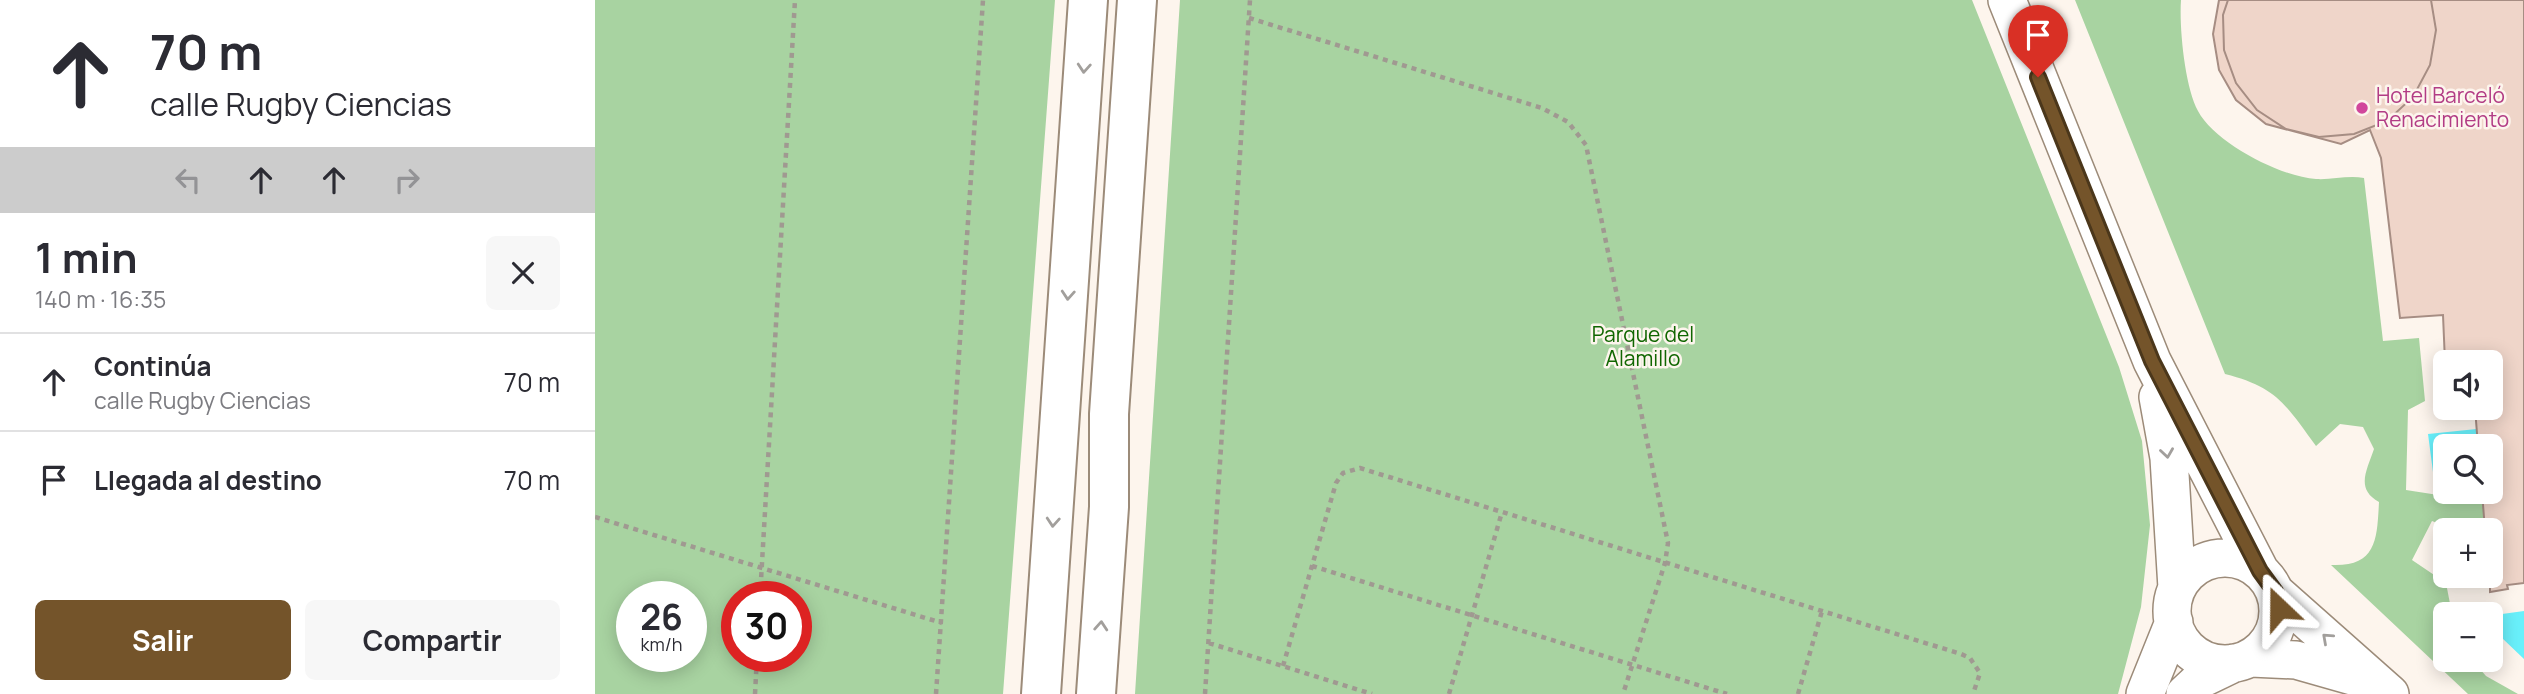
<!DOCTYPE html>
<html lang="es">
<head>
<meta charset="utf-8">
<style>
	:root { --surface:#fff; --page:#f7f7f7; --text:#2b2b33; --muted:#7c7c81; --line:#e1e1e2; --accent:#74542a }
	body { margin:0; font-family:Manrope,sans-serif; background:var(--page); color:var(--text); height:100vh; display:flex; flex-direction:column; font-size:26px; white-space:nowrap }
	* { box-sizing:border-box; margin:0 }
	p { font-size:23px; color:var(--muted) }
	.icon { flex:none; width:38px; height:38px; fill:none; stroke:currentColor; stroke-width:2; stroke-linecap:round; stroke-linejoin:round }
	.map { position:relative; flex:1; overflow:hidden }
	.details { display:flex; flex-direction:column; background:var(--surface); width:595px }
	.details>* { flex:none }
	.hud { background:#fff; color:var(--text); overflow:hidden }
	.buttons { position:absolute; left:1838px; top:350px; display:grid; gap:14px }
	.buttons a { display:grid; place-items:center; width:70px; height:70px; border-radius:10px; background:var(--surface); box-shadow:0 4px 18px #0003; font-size:35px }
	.speed { position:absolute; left:21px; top:581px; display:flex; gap:14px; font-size:35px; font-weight:700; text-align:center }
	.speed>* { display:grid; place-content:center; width:91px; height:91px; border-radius:50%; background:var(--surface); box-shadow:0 4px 18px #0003; line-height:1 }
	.speed small { font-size:18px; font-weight:400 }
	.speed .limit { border:10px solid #d22; background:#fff; color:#111 }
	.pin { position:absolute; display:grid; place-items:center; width:60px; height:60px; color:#fff; margin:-72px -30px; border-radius:50% 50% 50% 0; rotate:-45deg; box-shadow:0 0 7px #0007 }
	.pin .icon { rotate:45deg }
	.me { position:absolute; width:77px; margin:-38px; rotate:337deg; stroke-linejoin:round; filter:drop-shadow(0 0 5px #0008) }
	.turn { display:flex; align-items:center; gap:24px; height:147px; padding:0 35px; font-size:32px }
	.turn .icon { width:91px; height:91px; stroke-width:2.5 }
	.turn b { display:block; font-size:49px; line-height:60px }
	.lanes { display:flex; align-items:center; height:66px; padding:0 35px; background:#0003; justify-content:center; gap:35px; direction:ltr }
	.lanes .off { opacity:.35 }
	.round { display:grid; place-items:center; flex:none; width:74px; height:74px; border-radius:10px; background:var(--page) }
	.summary { display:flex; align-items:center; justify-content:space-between; height:119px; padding:0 35px }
	h1 { font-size:42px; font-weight:700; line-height:52px }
	.button { display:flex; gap:14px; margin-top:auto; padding:14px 35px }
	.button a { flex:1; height:80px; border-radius:10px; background:var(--accent); color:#fff; font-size:28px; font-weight:700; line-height:80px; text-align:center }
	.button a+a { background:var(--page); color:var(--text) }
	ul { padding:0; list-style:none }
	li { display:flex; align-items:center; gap:21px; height:98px; padding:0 35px; border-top:2px solid var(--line) }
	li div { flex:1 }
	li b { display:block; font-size:26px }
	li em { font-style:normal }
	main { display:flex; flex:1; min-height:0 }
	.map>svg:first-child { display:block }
	.green { fill:#a8d3a1; fill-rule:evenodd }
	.water { fill:#69f0fb }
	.building { fill:#efd5c9; stroke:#a68d83; stroke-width:2 }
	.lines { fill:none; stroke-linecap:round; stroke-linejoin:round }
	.minor-casing { stroke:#9c8b79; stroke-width:40 }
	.major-casing { stroke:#9c8b79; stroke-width:42 }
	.path { stroke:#a09991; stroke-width:4.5; stroke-dasharray:5 5; stroke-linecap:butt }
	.minor { stroke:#fff; stroke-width:37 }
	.major { stroke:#fff; stroke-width:38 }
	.oneway { stroke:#a29f9c }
	.route-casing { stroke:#4b371b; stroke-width:18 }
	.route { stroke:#74542a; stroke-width:12 }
	.hotel-dot { fill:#d1479c; stroke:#fdf5ed; stroke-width:2.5 }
	.labels { text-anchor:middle; stroke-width:5; stroke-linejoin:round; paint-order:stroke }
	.hotel-label { font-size:21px; fill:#b23c85; stroke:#fdf5ed; text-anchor:start }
	.park-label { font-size:21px; fill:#106600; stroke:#fdf5ed }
</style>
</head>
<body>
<main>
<section class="details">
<div class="hud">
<div class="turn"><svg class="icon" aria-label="ahead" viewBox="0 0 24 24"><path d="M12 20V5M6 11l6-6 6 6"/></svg><div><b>70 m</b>calle Rugby Ciencias</div></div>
<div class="lanes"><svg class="icon off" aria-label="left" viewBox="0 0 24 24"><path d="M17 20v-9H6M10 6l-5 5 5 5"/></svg><svg class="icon" aria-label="ahead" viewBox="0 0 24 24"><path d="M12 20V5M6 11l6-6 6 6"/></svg><svg class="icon" aria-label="ahead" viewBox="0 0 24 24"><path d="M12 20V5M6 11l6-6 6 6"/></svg><svg class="icon off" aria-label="right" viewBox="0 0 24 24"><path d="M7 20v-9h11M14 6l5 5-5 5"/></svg></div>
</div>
<div class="summary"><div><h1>1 min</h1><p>140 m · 16:35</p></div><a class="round"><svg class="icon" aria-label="close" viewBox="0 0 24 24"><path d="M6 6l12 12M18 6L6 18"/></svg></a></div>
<ul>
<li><svg class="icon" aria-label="ahead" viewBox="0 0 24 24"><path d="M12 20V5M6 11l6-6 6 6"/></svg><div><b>Continúa</b><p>calle Rugby Ciencias</p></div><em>70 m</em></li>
<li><svg class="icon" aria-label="arrive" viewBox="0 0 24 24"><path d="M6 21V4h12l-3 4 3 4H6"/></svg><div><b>Llegada al destino</b></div><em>70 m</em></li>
</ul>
<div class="button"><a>Salir</a><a>Compartir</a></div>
</section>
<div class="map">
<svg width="1929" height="694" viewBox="0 0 1929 694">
	<rect width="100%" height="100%" fill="#fdf5ed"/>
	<path class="green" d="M0,0h460l-52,694h-408zM37,597h59v59h-59zM142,597h59v59h-59z
		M585,0h792l147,367 23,74 8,84 -9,82 -23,87h-983z
		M1480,0h106c-2,28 4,87 17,111 17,32 83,66 118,68 16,1 32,-4 48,-1l19,163 36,-3 6,63 -17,9 -2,80 77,12 2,28h-30l-23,-9 -20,39 34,23 6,31h-7v46h27l14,16 32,18h-50l-137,-129c46,2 46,-26 48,-63 -24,-13 -12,-32 -5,-53l-11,-22 -23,-3 -24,22c-30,-41 -39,-59 -91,-72z"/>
	<path class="water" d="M1901,427l-6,19h-11l-1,-12 -8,1 1,11h-26v25l-12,1 -5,-38z
		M1929,611v48l-22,-21 -7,-23z"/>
	<path class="building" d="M1624,0h305v583l-17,2 1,4 -18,3v-62h-5l-3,-38h8v-46h-12l-3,-38h15v-46h-45l-2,-47 -43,3 -19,-160 -11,-28 -29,14 -75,-20 -30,-24 -17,-30 -6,-36z
		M1633,0h203l5,30 -6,35 -17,32 -26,24 -33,13 -35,3 -33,-8 -29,-19 -21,-27 -12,-33 -1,-35z"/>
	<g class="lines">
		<defs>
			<path id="minor" d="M1412,0l145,361 108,210
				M1563,397l11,61 8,130
				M1577 611a53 53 0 1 1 106 0a53 53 0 1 1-106 0Z
				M1681,593l114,101
				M1656,658l45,2 74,21
				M1550,694l29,-72
				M1590,694l16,-15 33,-16"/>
			<path id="major" d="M446,694l47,-694
				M501,694l13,-187v-93l28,-414"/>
		</defs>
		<use href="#minor" class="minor-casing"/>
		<use href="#major" class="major-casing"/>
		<path class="path" d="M654,18l293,90 26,14 18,23 82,398 -3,20 -42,131
			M0,517l347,106
			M717,566l415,128
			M165,597l35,-597
			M614,643l163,51
			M688,666l53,-183 7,-10 17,-5 601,186 9,4 10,15 -7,21
			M160,694l2,-38
			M341,694l47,-694
			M610,694l45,-694
			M854,694l53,-182
			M1203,694l24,-83"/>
		<use href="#minor" class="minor"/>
		<use href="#major" class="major"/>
	</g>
	<defs><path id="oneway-chevron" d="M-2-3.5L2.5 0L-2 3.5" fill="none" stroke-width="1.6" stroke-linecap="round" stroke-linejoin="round" transform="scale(1.75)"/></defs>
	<g class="oneway">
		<use href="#oneway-chevron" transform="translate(489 68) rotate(94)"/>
		<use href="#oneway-chevron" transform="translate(473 295) rotate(94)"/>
		<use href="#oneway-chevron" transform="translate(1572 453) rotate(82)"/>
		<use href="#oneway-chevron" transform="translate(458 522) rotate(94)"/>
		<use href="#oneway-chevron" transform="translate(506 626) rotate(-86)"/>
		<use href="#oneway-chevron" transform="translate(1732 638) rotate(-138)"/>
	</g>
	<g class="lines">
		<defs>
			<path id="route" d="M1443,77l114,284 108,210 16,22 3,15"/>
		</defs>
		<use href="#route" class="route-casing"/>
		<use href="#route" class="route"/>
	</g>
	<circle class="hotel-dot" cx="1767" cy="108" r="7"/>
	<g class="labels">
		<g class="hotel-label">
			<text x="1781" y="103">Hotel Barceló<tspan x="1781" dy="24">Renacimiento</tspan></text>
		</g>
		<g class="park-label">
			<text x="1048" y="342">Parque del<tspan x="1048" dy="24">Alamillo</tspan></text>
		</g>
	</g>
</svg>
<div class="buttons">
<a><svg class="icon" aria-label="sound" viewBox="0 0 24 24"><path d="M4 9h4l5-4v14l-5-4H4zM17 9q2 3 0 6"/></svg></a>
<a><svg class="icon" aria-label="search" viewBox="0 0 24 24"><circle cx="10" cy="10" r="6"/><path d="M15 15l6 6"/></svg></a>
<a>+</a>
<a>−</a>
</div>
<div class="speed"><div>26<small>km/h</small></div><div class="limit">30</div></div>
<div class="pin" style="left:1443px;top:77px;background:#d93025"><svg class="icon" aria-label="arrive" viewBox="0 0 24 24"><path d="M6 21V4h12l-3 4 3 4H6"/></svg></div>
<svg class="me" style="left:1684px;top:608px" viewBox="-20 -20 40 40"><path d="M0-17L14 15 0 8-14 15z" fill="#74542a" stroke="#fff" stroke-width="4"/></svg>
</div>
</main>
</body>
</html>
